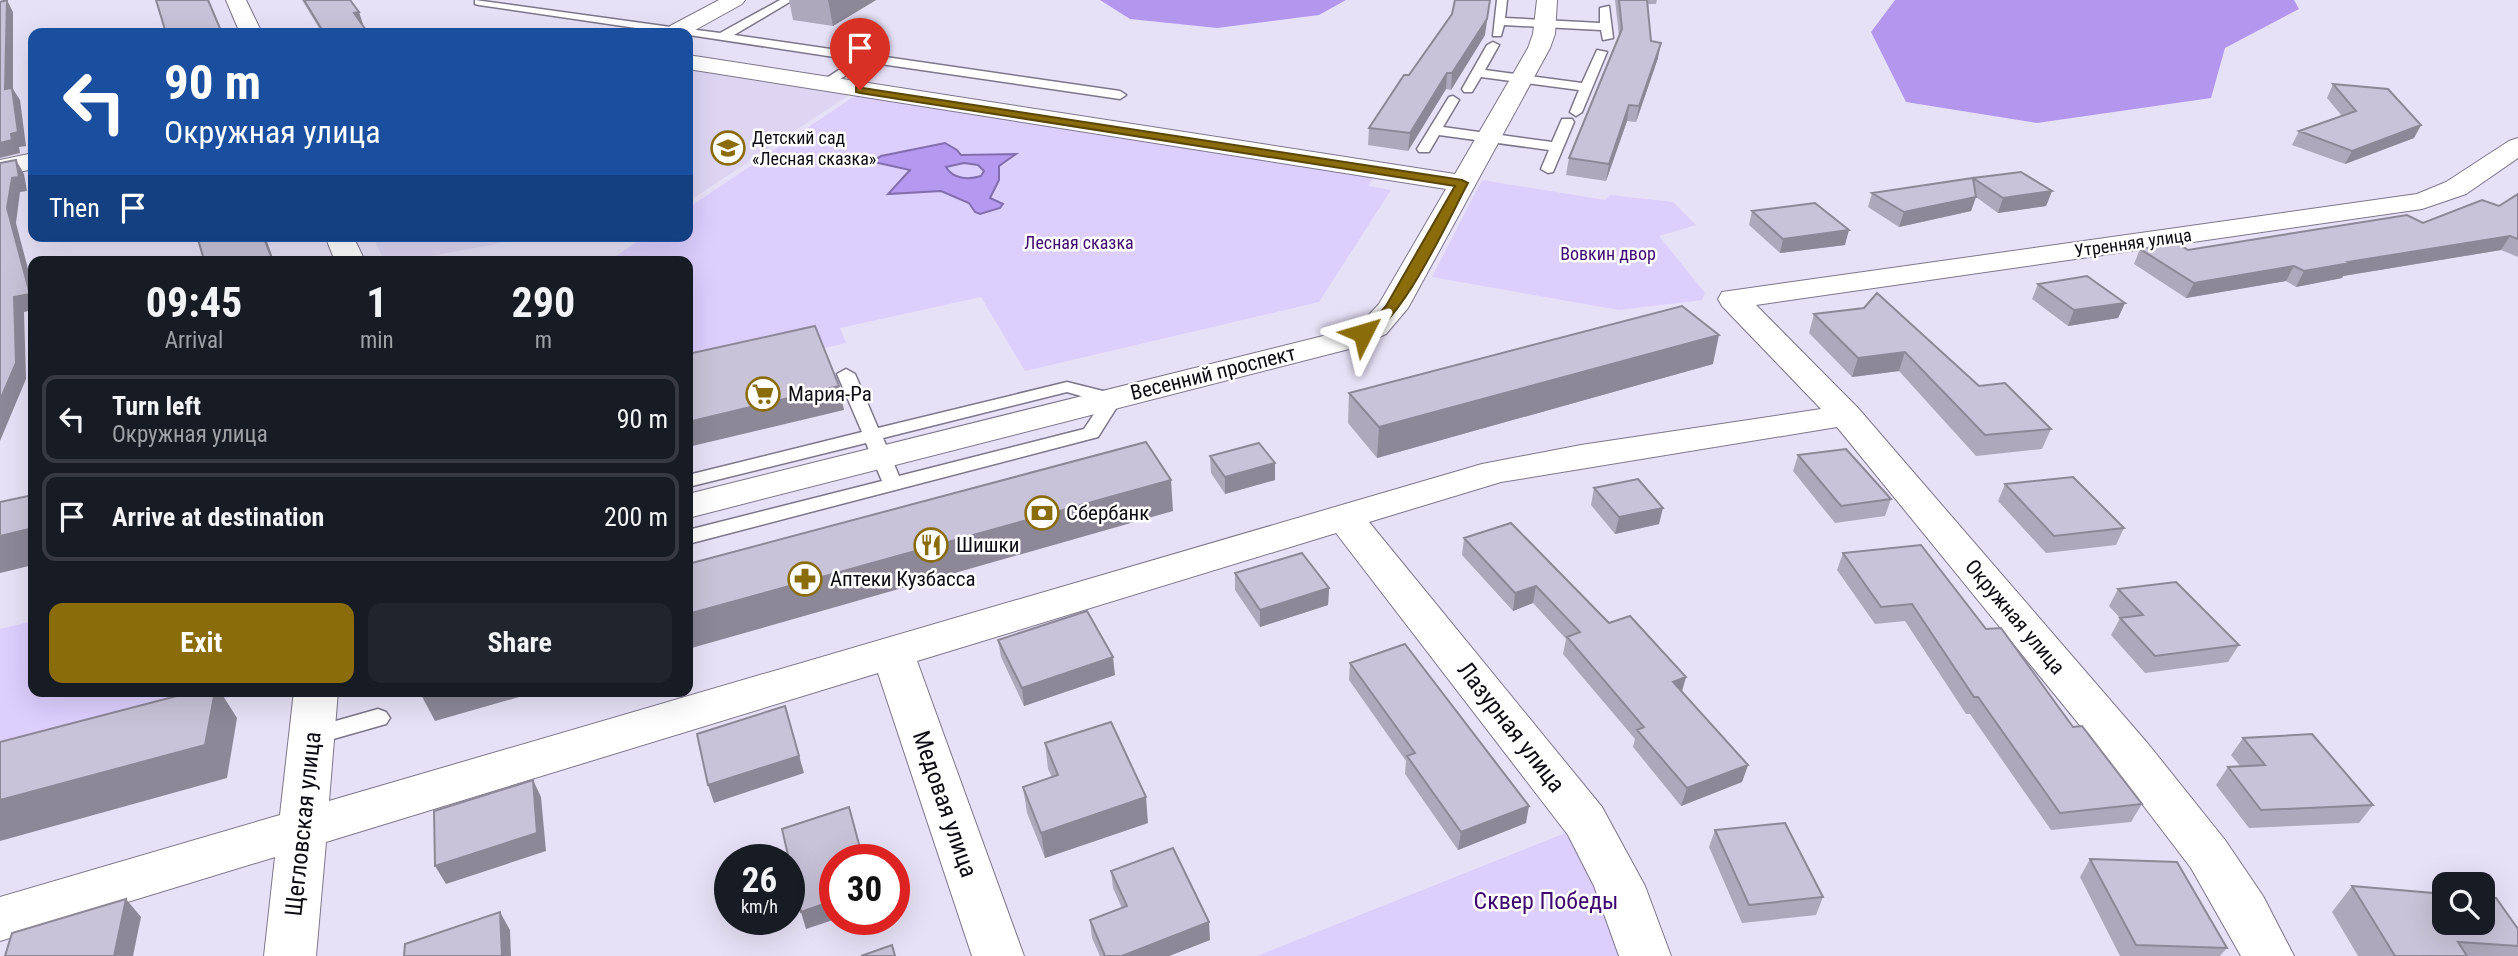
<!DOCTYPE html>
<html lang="en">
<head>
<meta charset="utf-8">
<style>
	:root { --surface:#171b24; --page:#20242c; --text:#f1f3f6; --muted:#9ea1a6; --line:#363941; --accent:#8a6c0b }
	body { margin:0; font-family:"Roboto Condensed",sans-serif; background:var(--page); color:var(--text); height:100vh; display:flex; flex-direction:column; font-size:26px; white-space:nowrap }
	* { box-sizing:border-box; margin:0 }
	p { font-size:23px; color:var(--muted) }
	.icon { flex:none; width:38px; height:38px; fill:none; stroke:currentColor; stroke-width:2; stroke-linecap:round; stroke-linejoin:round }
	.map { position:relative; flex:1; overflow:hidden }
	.panel { position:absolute; left:28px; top:256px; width:665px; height:441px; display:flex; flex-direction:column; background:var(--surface); border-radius:14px; box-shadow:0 7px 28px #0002 }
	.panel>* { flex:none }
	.top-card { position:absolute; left:28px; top:28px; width:665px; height:214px; border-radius:14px; box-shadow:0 7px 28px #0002; background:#1a4fa0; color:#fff; overflow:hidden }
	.controls { position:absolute; left:2432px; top:872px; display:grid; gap:14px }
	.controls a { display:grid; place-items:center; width:63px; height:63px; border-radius:14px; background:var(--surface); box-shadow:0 7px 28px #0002; font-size:35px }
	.speed { position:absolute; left:714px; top:844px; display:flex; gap:14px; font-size:35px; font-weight:700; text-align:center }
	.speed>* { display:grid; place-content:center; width:91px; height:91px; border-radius:50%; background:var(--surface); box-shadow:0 7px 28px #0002; line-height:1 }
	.speed small { font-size:18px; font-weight:400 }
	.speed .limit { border:10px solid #d22; background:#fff; color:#111 }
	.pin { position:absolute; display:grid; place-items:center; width:60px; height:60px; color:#fff; margin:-72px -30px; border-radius:50% 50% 50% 0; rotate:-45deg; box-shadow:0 0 7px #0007 }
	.pin .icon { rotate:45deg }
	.me { position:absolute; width:77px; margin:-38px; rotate:50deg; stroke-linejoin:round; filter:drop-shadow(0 0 5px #0008) }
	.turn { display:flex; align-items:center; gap:24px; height:147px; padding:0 21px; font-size:32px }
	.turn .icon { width:91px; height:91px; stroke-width:2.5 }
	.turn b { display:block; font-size:49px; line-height:60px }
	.then { display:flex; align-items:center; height:66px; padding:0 21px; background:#0003; gap:14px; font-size:26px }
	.eta { display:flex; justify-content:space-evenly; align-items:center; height:119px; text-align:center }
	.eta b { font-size:42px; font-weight:700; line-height:49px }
	.primary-button { display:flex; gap:14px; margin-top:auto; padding:14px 21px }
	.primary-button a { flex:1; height:80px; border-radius:14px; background:var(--accent); color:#fff; font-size:28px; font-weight:700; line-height:80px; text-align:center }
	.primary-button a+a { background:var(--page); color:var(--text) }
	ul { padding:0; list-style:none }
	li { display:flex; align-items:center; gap:21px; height:88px; margin:0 14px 10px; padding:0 7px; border:4px solid var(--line); border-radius:14px }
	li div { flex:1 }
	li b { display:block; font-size:26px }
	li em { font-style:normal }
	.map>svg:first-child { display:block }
	.built { fill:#ddd5f2 }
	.green { fill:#dccefd }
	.forest { fill:#b396ee }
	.water { fill:#b598ef; stroke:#836ead; stroke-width:2; fill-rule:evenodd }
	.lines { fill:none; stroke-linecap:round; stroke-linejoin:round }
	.lane-casing { stroke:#7c768a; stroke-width:3 }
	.street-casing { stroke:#7c768a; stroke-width:2 }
	.lane { fill:#fff; fill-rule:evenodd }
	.street { fill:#fff; fill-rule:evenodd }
	.wall { fill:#ada8bb }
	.shaded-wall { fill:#8d8898 }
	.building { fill:#c9c3d9; stroke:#8d8898; stroke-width:2 }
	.route { fill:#8a6c0b; stroke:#5a4607; stroke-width:2 }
	.labels { text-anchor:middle; stroke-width:5; stroke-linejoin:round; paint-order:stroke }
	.far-poi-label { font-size:18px; fill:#0e0c13; stroke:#fff; text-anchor:start }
	.far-park-label { font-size:18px; fill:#3d0771; stroke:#fff }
	.far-street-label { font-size:18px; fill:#0e0c13; stroke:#fff }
	.street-label { font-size:21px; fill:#0e0c13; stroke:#fff }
	.poi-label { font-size:21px; fill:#0e0c13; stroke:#fff; text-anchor:start }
	.near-street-label { font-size:24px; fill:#0e0c13; stroke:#fff }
	.near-park-label { font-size:24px; fill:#3d0771; stroke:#fff }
</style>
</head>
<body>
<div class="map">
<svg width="2518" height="956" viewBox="0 0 2518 956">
	<rect width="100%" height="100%" fill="#e7e1f7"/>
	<path class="built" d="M688,69l161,26 -161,107z
		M373,236h165l-133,25h-21z"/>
	<path class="green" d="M856,95l518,82 -6,9 23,4 -72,112 -294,69 -44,-74 -141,31 6,15 -158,36v-118h-79l36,-25h43v-28z
		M1482,180l123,20 5,-5 63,7 23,23 -37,11 46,57 -3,7 -83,10 -187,-33z
		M33,621v70h220l-253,67v-129z
		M1573,830l40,97 5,29h-361z"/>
	<path class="forest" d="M1100,0h246l-27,15 -102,13 -87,-9z
		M1895,0h399l5,9 -74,39 -14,50 -174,25 -131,-21 -35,-70z"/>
	<path class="water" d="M945,143l12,7 4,5 55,-1 -17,12v14l-9,18 13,6 -3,4 -20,6 -5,-2 -6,-9 -28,-12 -53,3 22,-24 -36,-8 1,-2 6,-4zM964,163l14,2 6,6 -3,5c-13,4 -28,3 -35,-9z"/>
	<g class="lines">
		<defs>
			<path id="lane" d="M475,0l203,28 6,3 -14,2 -191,-28 -4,-1z
				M780,0h13l-59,35 386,56 6,4 -6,4 -253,-37 -41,26 -4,-1v-6l32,-21 -165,-25 -6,-3 6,-3 31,4z
				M1497,0h10l-2,18 95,5v-15l9,-2 4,32 -10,2 -2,-10 -97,-5 -3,11h-8z
				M1493,42l6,3 -14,25 97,13 15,-33 10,2 -25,60 -6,4 -6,-4 9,-22 -98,-13 -9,15h-8l-2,-3 25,-44z
				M1453,96l6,4 -16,27 109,15 10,-23h10l2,3 -21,50 -5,1 -7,-4 8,-19 -110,-15 -10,17h-10l-2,-3 32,-52z
				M846,369l9,5 23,54 189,-46 52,13 3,4 -24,38 -410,107v-14l194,-49 -16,-38 -178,44v-12l174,-43 -25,-58zM1067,392l35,10 -18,27 -185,47 -16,-38z
				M378,709l8,3 4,6 -4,6 -74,21 -8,-3 -4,-6 4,-6z"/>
			<path id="street" d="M226,0h20l16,33h-22z
				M719,0h26l-3,4 -54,30 -21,-3 3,-5z
				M1537,0h20l-2,34 -5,14 -142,260 -22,26 -29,13 -669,171v-24l647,-161 29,-13 15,-16 67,-115 -758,-120v-14l767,119 73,-126 5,-14z
				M2518,138v20l-52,36 -44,15 -666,96 102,103 291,337 76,95 38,56 31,60h-53l-50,-88 -74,-97 -280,-344 -336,55 -132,40 233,285 43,79 26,70h-52l-25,-70 -26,-51 -232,-302 -419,128 107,295h-52l-94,-283 -552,169 -10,114h-52l11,-99 -275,84v-44l280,-82 14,-124h44l-9,110 1153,-337 99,-19 240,-36 -99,-103 -4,-7 4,-7 695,-98 29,-12 63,-41z
				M33,153v16l-33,7v-16z
				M325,236h28l12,25h-30z"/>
		</defs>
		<use href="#lane" class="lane-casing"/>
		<use href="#street" class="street-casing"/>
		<use href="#lane" class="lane"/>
		<use href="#street" class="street"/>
	</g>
	<path class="wall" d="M302,0h48l13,24h-1l6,9h-46z
		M789,0h87l-43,26 -40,-6z
		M1615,0h42l-1,4h-9l4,37 7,17 -22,64 -9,-1 -21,60 -40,-6 3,-17 50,-122z
		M1485,35l-34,55 -5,-1 -38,62 -40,-6 1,-17 40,-53z
		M2333,84l88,41 -7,13 -69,26 -53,-19 7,-14 43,-15 -15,-18z
		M1973,178l79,13 -6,15 -48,7 -22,-16 -5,14 -72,16 -31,-20 4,-14z
		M2518,194v63l-17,-7 -158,26 -1,2 -46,9 -10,-6 -100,17 -52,-34 6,-15 48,1 235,-27 76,-17z
		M1752,211l93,34 -65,8 -31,-28z
		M2038,284l87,19 -7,15 -50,8 -36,-27z
		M1864,308l115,78 72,43 -9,20 -66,7 -77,-85 -47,6 -43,-44 5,-19z
		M1713,364l-336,94 -29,-35 1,-30z
		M1798,455l93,44 -6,17 -50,7 -42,-52z
		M1210,456l65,7v17l-50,14 -14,-21z
		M2005,484l119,44 -8,17 -70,8 -48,-52z
		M1594,488l65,36 -44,10 -24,-29z
		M1464,538l145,85 73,69 66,73 -6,17 -61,24 -48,-59 2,-8 -72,-85 3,-15 -33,-36 -20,8 -51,-56z
		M1843,553l143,76 156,175 -11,18 -80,8 -81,-116h-4l-61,-93 -30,3 -38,-54z
		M1235,573l94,15 -1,17 -68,22 -25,-37z
		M2118,589l121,56 -11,17 -83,11 -34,-38 9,-17 -11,-12z
		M998,640l117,35 -91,31 -23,-49z
		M1350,663l176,160 -68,27 -53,-76 1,-13 -57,-81z
		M2243,738l130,67 -14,18 -110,5 -33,-43 12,-18 12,-1 -9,-11z
		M1045,743l103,80 -103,35 -18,-45 -4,-26 29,-10 -4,-8z
		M1715,830l108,67 -7,18 -74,8 -33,-76z
		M2090,859l137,89 -7,8h-100l-40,-79z
		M1111,871l99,69 -41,16h-69l-8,-18 -2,-18 32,-12 -9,-20z
		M2352,886l166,60v10h-160l-26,-44z"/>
	<path class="shaded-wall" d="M7,0l6,12v77l7,11 6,46 -7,1 1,6 -20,5v-15l11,-9 -6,-45z
		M828,0h48l-43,26z
		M1490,0l-5,35 -34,55 1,-17z
		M359,12l4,12 -5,1 -4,-12z
		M1661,43l-3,15 -22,64 3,-16z
		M1447,73l-1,16 -38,62 2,-18z
		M1629,105l-2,16 -21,60 3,-17z
		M2421,125l-7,13 -69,26 7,-13z
		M16,160l8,14 3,17 -7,1 -4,31 17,65v22l-9,2 2,67 -26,62v-41l7,-192z
		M2052,191l-6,15 -48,7 5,-15z
		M1976,197l-5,14 -72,16 5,-15z
		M1849,230l-4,15 -65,8 3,-14z
		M263,236h2l9,25h-1z
		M2510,236l-9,14 -158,26 -1,2 -46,9 8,-16 44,-9z
		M2294,266l-8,15 -100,17 8,-15z
		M2125,303l-7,15 -50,8 6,-16z
		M1719,335l-6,29 -336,94 2,-31z
		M1905,352l-6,19 -47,6 6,-19z
		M839,386l5,24 -156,37v-25z
		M1275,463v17l-50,14v-17z
		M1171,480l2,31 -485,138v-35z
		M1663,508l-4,16 -44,10 4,-17z
		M33,528v37l-33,8v-37z
		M1536,586l-3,17 -20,8 2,-18z
		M1329,588l-1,17 -68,22v-17z
		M1113,657l2,18 -91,31 -2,-18z
		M1686,677l-5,18 -8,-13z
		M215,691h5l17,27 -10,60 -227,63v-41z
		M419,691h121l-105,30z
		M785,706l19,67 -90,30 -6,-18z
		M1748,765l-6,17 -61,24 6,-18z
		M533,780l8,17 5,54 -100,33 -11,-18z
		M1146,797l2,26 -103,35 -4,-25z
		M1529,806l-3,17 -68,27 3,-18z
		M126,899l15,18 -8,39h-19z
		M835,900v19h1l-30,10 -5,-17z
		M500,912l10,18 1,26h-9z
		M1209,922l1,18 -41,16h-47z"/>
	<path class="building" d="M7,0l-2,89 7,-1 6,44 -7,2 1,6 -12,3v-141z
		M156,0h52l14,33h-56z
		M304,0h46l9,12 -5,1 14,20h-44z
		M1455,0h35l-3,19 -35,54h-5l-37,60 -41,-5 35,-53h5l43,-61z
		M1619,0h28l4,41 10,2 -22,63 -10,-1 -20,59 -40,-6 53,-129z
		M2333,84l55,5 33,36 -69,26 -53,-20 57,-20z
		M16,160l3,17 -7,1 -5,30 23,86 -16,3 2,66 -16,37v-237z
		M2021,172l31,19 -49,7 -30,-20z
		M1973,178l3,19 -72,15 -32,-19z
		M2518,194v45l-8,-3 -162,26 2,1 -46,8 -10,-5 -100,17 -54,-34 37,-6 11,7 219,-35 16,8 59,-23 17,6z
		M1815,203l34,27 -66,9 -31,-28z
		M197,236h66l10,25h-71l2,-1z
		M2087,276l38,27 -51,7 -36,-26z
		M1877,293l102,93 26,-3 46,46 -66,6 -80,-83 -47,6 -44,-44 50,-6z
		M1682,306l37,29 -340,92 -30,-34z
		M815,326l24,60 -151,36v-68z
		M1146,442l25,38 -483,134v-50z
		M1259,443l16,20 -50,14 -15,-21z
		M1846,449l45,50 -50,7 -43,-51z
		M2073,477l51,51 -70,8 -49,-52z
		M1638,479l25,29 -44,9 -25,-29z
		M33,495v33l-33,8v-34z
		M1511,523l98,100 21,-7 56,61 -13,5 75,83 -61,23 -50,-58 7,-3 -77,-90 13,-5 -44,-46 -21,7 -51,-55z
		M1921,545l65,84 15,-1 72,99 9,-1 60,78 -82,9 -82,-116h-4l-62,-93 -31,3 -38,-54z
		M1302,553l27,35 -69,22 -25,-37z
		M2176,582l63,63 -84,11 -35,-38 23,-3 -25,-26z
		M1087,611l26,46 -91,31 -24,-48z
		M1405,644l124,162 -68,26 -54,-76 8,-3 -65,-90z
		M196,691h19l-10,54 -205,55v-58z
		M785,706l14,50 -91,29 -11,-51z
		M1111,722l35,75 -105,36 -18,-46 35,-12 -13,-32z
		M2312,734l61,71 -112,5 -33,-43 37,-2 -22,-27z
		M533,780l4,53 -102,33 -1,-55z
		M849,807l14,52h-28v41l-34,12 -19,-83z
		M1785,823l38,74 -74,8 -34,-75z
		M1173,848l36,74 -87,34h-17l-15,-36 37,-14 -16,-35z
		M2090,859l87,3 50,86 -91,-3z
		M2352,886l93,8v28h38v-25l13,1 22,31v17l-60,-4 9,14h-72z
		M126,899l-12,57h-109l7,-23z
		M500,912l2,44h-98l1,-12z
		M892,945l3,11h-34z"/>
	<path class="route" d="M856,87l606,93 6,3c-19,35 -68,145 -105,155l-7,-5 14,-9 16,-18 69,-120 -595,-93 -4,-1z"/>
	<defs>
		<symbol id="school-ring" viewBox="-11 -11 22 22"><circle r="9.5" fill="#fff" stroke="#8a6c0b" stroke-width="1.5"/><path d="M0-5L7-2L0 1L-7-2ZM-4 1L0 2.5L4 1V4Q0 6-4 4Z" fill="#8a6c0b"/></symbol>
		<symbol id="supermarket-ring" viewBox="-11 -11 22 22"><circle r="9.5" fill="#fff" stroke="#8a6c0b" stroke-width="1.5"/><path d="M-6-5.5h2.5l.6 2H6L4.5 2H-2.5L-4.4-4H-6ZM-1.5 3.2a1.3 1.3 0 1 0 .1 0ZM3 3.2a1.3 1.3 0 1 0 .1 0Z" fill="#8a6c0b"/></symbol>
		<symbol id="bank-ring" viewBox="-11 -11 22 22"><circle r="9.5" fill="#fff" stroke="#8a6c0b" stroke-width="1.5"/><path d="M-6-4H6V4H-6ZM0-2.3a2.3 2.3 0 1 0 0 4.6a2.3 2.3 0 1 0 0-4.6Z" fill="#8a6c0b"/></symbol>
		<symbol id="restaurant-ring" viewBox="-11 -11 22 22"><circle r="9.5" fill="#fff" stroke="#8a6c0b" stroke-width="1.5"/><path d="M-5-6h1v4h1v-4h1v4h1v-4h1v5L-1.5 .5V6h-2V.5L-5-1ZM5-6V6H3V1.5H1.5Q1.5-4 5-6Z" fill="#8a6c0b"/></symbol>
		<symbol id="pharmacy-ring" viewBox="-11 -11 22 22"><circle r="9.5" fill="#fff" stroke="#8a6c0b" stroke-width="1.5"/><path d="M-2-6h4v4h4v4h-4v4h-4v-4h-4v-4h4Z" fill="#8a6c0b"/></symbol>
	</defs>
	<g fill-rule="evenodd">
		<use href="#school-ring" x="709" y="129" width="38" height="38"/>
		<use href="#supermarket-ring" x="744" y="375" width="38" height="38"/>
		<use href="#bank-ring" x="1023" y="494" width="38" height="38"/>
		<use href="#restaurant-ring" x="912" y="526" width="38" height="38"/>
		<use href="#pharmacy-ring" x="786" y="560" width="38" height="38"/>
	</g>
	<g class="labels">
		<g class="far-poi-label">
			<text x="752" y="144">Детский сад<tspan x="752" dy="21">«Лесная сказка»</tspan></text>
		</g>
		<g class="far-park-label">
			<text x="1079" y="249">Лесная сказка</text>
			<text x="1608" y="260">Вовкин двор</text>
		</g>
		<g class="far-street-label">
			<text transform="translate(2133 243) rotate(-8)" y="6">Утренняя улица</text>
		</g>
		<g class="street-label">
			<text transform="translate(1213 373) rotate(-14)" y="7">Весенний проспект</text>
			<text transform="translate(2015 617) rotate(50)" y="7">Окружная улица</text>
		</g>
		<g class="poi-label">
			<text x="788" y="401">Мария-Ра</text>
			<text x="1066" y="520">Сбербанк</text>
			<text x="956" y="552">Шишки</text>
			<text x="830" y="586">Аптеки Кузбасса</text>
		</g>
		<g class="near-street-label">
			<text transform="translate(1511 727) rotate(52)" y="8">Лазурная улица</text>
			<text transform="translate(945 804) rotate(71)" y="8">Медовая улица</text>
			<text transform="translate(303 824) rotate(-84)" y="8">Щегловская улица</text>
		</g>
		<g class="near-park-label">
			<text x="1546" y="909">Сквер Победы</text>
		</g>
	</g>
</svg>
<div class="controls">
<a><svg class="icon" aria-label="search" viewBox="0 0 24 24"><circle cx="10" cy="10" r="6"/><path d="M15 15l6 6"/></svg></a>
</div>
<div class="speed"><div>26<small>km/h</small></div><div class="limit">30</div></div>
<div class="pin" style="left:860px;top:90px;background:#d93025"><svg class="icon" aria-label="arrive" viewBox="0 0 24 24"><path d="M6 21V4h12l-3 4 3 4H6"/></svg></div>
<svg class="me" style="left:1363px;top:333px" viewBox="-20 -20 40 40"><path d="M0-17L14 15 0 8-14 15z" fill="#8a6c0b" stroke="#fff" stroke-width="4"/></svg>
<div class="top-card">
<div class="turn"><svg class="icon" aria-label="left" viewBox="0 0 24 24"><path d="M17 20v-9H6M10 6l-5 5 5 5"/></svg><div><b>90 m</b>Окружная улица</div></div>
<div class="then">Then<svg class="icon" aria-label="arrive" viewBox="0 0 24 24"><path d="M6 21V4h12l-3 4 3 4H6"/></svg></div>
</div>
<section class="panel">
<div class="eta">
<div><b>09:45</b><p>Arrival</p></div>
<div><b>1</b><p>min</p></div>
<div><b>290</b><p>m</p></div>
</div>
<ul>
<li><svg class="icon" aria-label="left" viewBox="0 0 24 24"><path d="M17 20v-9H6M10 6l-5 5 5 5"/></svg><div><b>Turn left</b><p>Окружная улица</p></div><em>90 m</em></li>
<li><svg class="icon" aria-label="arrive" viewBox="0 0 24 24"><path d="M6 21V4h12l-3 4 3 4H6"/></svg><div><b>Arrive at destination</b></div><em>200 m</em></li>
</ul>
<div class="primary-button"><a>Exit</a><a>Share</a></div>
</section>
</div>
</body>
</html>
